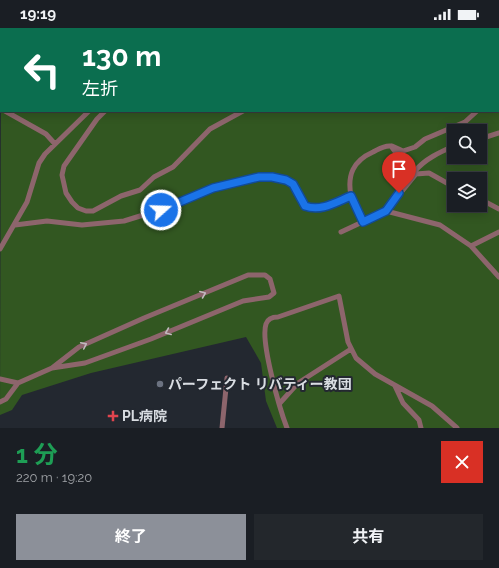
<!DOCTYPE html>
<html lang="ja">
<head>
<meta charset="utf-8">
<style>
	:root { --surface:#1a1e24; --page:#23272c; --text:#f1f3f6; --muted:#9fa2a6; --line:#383c41; --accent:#8c9099 }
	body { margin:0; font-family:Raleway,"Noto Sans JP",sans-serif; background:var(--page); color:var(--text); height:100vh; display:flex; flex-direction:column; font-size:15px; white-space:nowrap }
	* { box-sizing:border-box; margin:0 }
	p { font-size:13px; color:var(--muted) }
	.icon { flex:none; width:22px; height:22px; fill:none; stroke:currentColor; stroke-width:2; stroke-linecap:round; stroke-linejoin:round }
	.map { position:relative; height:400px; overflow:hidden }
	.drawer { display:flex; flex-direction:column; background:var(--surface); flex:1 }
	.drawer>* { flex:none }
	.top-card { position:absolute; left:0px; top:0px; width:499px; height:84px; box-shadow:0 2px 10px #0003,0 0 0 1px var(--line); background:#0b6e4f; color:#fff; overflow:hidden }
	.controls { position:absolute; left:447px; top:96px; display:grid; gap:8px }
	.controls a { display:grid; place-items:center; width:40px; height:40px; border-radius:0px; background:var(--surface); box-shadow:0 2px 10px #0003,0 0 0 1px var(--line); font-size:20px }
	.pin { position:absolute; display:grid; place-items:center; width:34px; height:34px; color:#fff; margin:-41px -17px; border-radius:50% 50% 50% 0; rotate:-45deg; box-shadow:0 0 4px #0007 }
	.pin .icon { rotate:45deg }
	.me { position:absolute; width:44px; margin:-22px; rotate:70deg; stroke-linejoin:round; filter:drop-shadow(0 0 3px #0008) }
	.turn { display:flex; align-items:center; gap:14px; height:84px; padding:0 16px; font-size:18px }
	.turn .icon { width:52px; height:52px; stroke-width:2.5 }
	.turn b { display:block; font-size:28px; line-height:34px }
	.round { display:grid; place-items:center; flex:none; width:42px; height:42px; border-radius:0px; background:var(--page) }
	.head { display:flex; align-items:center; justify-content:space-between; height:68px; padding:0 16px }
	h1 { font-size:24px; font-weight:700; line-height:30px; color:#1e9e55 }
	.button { display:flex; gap:8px; margin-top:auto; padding:8px 16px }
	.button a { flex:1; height:46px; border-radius:0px; background:var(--accent); color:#fff; font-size:16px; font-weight:700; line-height:46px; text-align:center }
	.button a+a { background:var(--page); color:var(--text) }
	.status { display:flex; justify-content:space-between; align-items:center; height:28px; padding:0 20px; background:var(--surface); direction:ltr }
	.status svg { height:11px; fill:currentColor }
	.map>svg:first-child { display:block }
	.green { fill:#325721; fill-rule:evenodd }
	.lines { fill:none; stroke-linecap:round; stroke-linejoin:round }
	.lane { stroke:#8d656c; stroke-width:5 }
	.primary { stroke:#f4a1af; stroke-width:10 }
	.oneway { stroke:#c2b9bf }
	.route-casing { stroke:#114b97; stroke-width:10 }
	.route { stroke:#1a73e8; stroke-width:7 }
	.worship-dot { fill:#6b7280; stroke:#232830; stroke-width:1.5 }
	.health-dot { fill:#e0444e; stroke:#232830; stroke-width:1.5 }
	.labels { text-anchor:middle; stroke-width:4; stroke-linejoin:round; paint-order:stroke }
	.poi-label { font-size:14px; font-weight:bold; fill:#d9dde2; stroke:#232830; text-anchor:start }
</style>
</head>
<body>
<div class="status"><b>19:19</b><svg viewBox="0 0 49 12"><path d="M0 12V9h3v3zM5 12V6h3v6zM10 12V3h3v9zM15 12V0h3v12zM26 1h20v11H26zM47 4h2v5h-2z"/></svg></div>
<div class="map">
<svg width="499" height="400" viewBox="0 0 499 400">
	<rect width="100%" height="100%" fill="#232830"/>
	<path class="green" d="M25,0h474v400h-222l-11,-27 -5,-38 -15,-26 -155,36 -69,22 -10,15 -12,5 1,-350v46h497v-82zM454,103h26v26h-26zM454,151h26v26h-26z"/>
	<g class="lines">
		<path class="lane" d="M56,1l1,-1
			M144,1l1,-1
			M278,1l1,-1
			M498,70h1
			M5,83l41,23 9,10
			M105,83l-8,8 -33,47 -2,9 4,18 6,9 6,6 8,3h7l28,-15 19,-6 14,-13 19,-10 37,-38 33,-18
			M480,111l19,-6
			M392,118l11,5 12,-4 10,-8 40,-17 12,-11
			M416,146l13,-1 25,14
			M351,168c-4,-21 2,-35 22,-44 6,-3 11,-7 18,-6l11,15 13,10
			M480,171l19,10
			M386,183l54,14 31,21 28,31
			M15,197l32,-4 35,4 42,-4 58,-18 31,-15 46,-11h13l14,3 7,4 12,22c16,6 31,-4 46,-10l12,26
			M341,204l45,-21 30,-37 -1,-3c10,-12 25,-19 39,-25
			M471,218l28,-14
			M0,221l27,-47 12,-39 6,-9 44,-43
			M0,351l18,4
			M395,358l8,17 16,17 2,8
			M0,374l6,-3 12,-16 34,-15 33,-5 66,-24 92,-38 26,-4 5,-4 -4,-14 -5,-4h-17l-104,43 -65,29 -27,21
			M280,375l18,-20 53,-34
			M222,400l5,-50
			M287,400c-7,-18 -27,-87 -21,-104 2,-6 7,-7 12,-7l61,-21 9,46 8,16 19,16 57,32 25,22"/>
		<path class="primary" d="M16,1v-1
			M0,24l1,-2"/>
	</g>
	<defs><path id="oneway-chevron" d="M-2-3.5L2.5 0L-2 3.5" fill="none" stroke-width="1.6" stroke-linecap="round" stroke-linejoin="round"/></defs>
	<g class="oneway">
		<use href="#oneway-chevron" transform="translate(203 266) rotate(-22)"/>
		<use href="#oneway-chevron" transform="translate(168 304) rotate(158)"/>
		<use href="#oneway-chevron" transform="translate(84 317) rotate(-26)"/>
	</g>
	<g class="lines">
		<defs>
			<path id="route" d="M161,182l52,-22 46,-11h13l14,3 7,4 12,22c16,6 31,-4 46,-10l12,26 23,-11 13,-18"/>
		</defs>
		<use href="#route" class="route-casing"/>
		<use href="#route" class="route"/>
	</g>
	<circle class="worship-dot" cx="160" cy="356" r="4"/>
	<path class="health-dot" d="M111 382h4v4h4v4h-4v4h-4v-4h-4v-4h4z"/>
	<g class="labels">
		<g class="poi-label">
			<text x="168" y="361">パーフェクト リバティー教団</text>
			<text x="122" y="393">PL病院</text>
		</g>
	</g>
</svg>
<div class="controls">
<a><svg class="icon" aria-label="search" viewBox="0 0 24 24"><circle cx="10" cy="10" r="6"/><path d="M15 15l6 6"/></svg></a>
<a><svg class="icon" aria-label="layers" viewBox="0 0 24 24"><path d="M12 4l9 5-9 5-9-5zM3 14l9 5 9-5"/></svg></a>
</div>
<div class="pin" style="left:399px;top:165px;background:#d93025"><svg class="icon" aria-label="arrive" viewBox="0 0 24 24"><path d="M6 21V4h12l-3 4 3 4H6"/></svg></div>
<svg class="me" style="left:161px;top:182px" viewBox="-20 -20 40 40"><circle r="17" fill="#1a73e8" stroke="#fff" stroke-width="3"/><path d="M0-11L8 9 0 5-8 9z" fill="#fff"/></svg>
<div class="top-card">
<div class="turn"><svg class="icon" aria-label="left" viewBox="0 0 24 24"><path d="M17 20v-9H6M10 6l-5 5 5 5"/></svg><div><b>130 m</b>左折</div></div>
</div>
</div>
<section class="drawer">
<div class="head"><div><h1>1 分</h1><p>220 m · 19:20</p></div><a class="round" style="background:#d93025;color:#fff"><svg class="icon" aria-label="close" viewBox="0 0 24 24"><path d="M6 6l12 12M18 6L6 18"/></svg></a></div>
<div class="button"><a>終了</a><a>共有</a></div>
</section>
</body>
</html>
